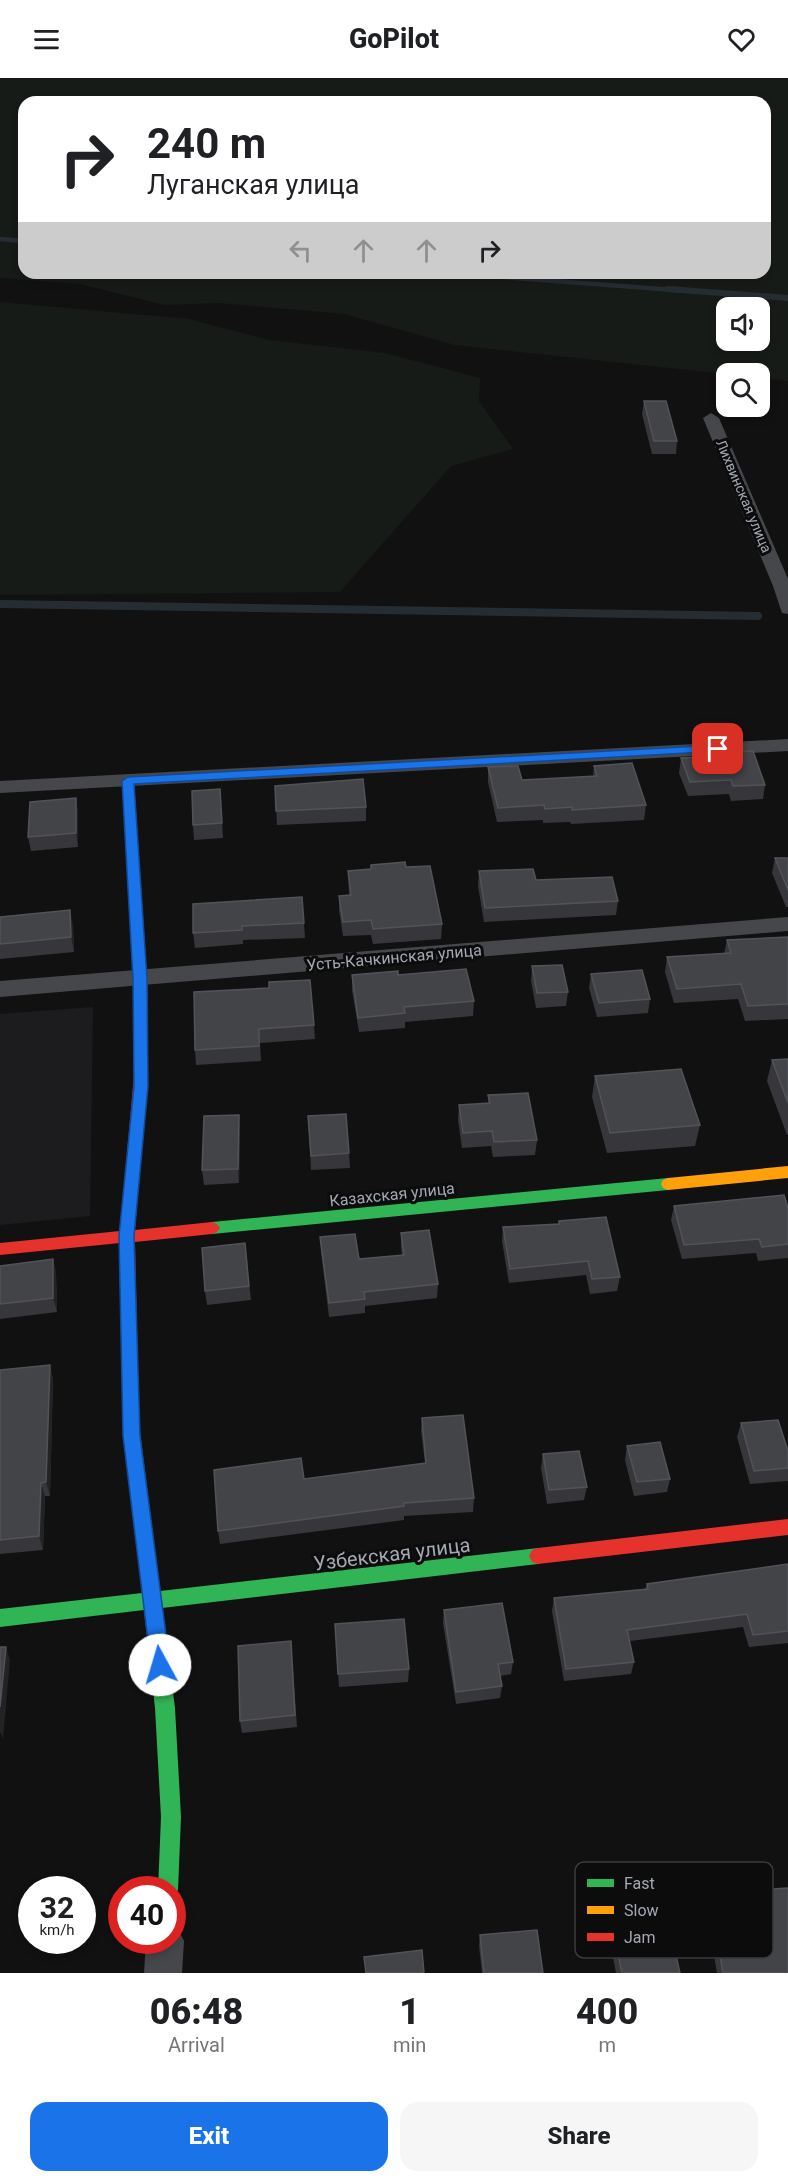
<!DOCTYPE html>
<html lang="en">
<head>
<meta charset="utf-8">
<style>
	:root { --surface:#fff; --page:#f6f6f6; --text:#202124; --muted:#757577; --accent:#1a73e8 }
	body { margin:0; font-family:Roboto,sans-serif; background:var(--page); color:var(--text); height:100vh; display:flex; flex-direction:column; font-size:22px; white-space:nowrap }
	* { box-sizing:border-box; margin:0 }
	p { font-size:20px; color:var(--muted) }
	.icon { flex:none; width:33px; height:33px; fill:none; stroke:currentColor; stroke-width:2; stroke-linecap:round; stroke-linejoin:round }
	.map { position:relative; height:1895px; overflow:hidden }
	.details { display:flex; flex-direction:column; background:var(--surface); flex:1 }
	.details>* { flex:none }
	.top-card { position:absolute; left:18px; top:18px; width:753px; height:183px; border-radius:18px; box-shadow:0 3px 9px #0003; background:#fff; color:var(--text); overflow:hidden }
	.controls { position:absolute; left:716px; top:219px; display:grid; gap:12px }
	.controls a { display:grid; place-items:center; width:54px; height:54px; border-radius:12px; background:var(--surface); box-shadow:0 3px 9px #0003; font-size:30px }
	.speed { position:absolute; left:18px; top:1798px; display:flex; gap:12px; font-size:30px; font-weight:700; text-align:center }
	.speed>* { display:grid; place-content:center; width:78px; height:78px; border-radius:50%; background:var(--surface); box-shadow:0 3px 9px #0003; line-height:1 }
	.speed small { font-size:15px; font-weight:400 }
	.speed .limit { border:9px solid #d22; background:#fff; color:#111 }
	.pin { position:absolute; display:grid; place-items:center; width:51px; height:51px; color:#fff; margin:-26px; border-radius:12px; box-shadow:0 3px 9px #0006 }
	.me { position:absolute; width:66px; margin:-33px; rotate:354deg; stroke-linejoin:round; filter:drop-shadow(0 0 4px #0008) }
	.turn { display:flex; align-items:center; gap:21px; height:126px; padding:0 30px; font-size:27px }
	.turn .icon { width:78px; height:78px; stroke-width:2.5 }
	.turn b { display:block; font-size:42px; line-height:51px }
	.lanes { display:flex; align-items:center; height:57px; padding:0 30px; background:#0003; justify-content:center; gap:30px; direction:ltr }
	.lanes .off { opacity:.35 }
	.eta { display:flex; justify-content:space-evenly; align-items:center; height:102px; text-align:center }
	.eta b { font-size:36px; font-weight:800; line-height:42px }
	.button { display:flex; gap:12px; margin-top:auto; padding:12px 30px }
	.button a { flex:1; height:69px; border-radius:18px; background:var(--accent); color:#fff; font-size:24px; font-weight:800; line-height:69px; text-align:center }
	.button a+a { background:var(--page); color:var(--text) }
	header { display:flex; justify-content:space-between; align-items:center; height:78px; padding:0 30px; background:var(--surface); font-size:27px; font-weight:800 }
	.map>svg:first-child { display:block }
	.built { fill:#1c1c1e }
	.green { fill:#171b17; fill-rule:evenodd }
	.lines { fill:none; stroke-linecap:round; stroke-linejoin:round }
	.stream-far2 { stroke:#262d32; stroke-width:4.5 }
	.stream-far1 { stroke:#262d32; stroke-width:6 }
	.stream { stroke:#262d32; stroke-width:8 }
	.street { fill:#46474a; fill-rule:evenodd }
	.fast { fill:#30b455; fill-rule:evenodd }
	.slow { fill:#ff9f0a; fill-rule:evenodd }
	.jam { fill:#e5322d; fill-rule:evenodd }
	.wall { fill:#37373b }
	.shaded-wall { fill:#232325 }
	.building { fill:#434448; stroke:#525358; stroke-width:1.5 }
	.route { fill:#1a73e8; stroke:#114b97; stroke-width:1.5 }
	.labels { text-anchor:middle; stroke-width:6; stroke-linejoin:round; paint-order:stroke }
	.far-street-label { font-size:14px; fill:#a3a8b2; stroke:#0c0c0d }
	.street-label { font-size:16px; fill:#a3a8b2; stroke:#0c0c0d }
	.near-street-label { font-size:20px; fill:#a3a8b2; stroke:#0c0c0d }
	.key { fill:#0c0c0d; stroke:#393b3f; stroke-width:1.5 }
	.key-label { font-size:16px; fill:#a3a8b2 }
</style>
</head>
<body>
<header><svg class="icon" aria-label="menu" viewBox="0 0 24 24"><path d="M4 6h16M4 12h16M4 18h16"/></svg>GoPilot<svg class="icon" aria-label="heart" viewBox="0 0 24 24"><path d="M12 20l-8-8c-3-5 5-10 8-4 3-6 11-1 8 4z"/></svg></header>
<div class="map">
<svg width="788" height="1895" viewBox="0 0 788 1895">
	<rect width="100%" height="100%" fill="#111112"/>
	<path class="built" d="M93,929l-3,209 -90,9v-211z"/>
	<path class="green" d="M0,0h788v303l-29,-3v-4h-33l-271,-29 -111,-31 -125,-11 -55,2 -84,-21 -80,-6zM24,24h741v171h-741zM726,230h33v32h-33z
		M0,224l189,17 80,21 116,13 95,25 -1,23 34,48 -62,17 -111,126 -340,3z"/>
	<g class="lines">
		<path class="stream-far2" d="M0,161l24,2
			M449,195l239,18"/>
		<path class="stream-far1" d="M668,211l120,9"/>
		<path class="stream" d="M0,526l758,12"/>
		<path class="street" d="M711,335l8,5 69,161v35l-6,-1 -9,-27 -70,-168z
			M788,661v12l-788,42v-12z
			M788,839v14l-788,66v-16z
			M172,1848l6,2 6,13 -2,32h-38l2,-32h26z"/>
		<path class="fast" d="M668,1100l5,2 2,4 -2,4 -5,2 -456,44 -5,-2 -3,-4 3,-4 5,-2z
			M131,1339l6,2 2,5 21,167 378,-43 6,2 3,6 -3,6 -6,2 -376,44 13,100 6,109 -3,73 -6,8v-8h-14l3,-73 -6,-109 -11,-98 -144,17v-18l142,-16 -19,-169 2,-5z"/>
		<path class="slow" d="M128,700l6,3 13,198 1,96 -2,4h-10l-2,-4 -1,-96 -11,-198z
			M788,1088v12l-120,12 -5,-2 -2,-4 2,-4 5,-2z"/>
		<path class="jam" d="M141,992l5,1 2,4 -13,155 77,-8 5,2 3,4 -3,4 -5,2 -77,8 4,182 -2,5 -6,2 -6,-2 -2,-5 -3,-181 -120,12v-12l120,-12 14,-156 2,-4z
			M788,1441v16l-250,29 -6,-2 -3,-6 3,-6 6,-2z"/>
	</g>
	<path class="wall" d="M644,323l33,40 -1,13h-24l-10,-40z
		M722,675l43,32 -2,14 -32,2 -2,-7 -41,2 -9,-23 2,-15 40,-2z
		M594,688l52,39 -2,15 -73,4 -1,-2 -27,1v-3l-46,2 -9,-40v-15l34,13 71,-4z
		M275,708l91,21v14l-89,4z
		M220,711l3,49 -29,2 -1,-15z
		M76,720l2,15v34l-47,4 -3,-14z
		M775,780h13v49h-2l-14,-34z
		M371,787l35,2 36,57 -1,15 -68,5 -2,-9 -28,1 -4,-26v-14l10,-1 -1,-24 23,-2z
		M479,793l57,9 82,21 -2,14 -132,7 -6,-36z
		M193,826l111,19 1,15 -62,2v4l-48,4 -2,-15z
		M0,839l73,8 1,27 -74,7z
		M788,859v82l-43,2 -7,-22 -64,4 -9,-31 2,-15 57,-3 3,-14z
		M532,888l36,26 -2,14 -30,2 -5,-27z
		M591,896l59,25 -2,14 -51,4 -8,-29z
		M352,897h46l76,26 -1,15 -68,6v6l-46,4 -7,-42z
		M194,914l120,33 1,14 -55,4 1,18 -65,4 -1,-15z
		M788,981v76h-1l-20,-54 5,-21z
		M595,998l105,49 -5,21 -88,7 -15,-56z
		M488,1017l49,45 -2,15 -42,2 -2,-11 -29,2 -4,-28 1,-15 29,-2z
		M239,1037l1,15 -1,53 -35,2 -2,-15z
		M308,1038l41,37 1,15 -39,2z
		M674,1128l114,2v50l-30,3 -2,-8 -74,6 -11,-39z
		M559,1143l61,56 -3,14 -27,3 -4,-19 -77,8 -7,-42 1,-14 55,-3z
		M401,1155l37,51 -1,14 -72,8v7l-36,4 -8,-65 -1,-15 39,22 43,-3 -1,-9z
		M245,1165l6,57 -44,5 -2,-14z
		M53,1181l3,14 1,39 -57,7v-53z
		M50,1287l3,14 -3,117h-5l-2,54 -43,4v-184z
		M422,1340l52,80 -1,14 -69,4v4l-184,24 -2,-13 86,-52 121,-16 -4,-32z
		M741,1345l47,28v30l-38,3 -13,-47z
		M627,1368l43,33 -3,13 -33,4 -9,-36z
		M543,1376l44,33 -3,13 -37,4 -6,-36z
		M788,1486v79l-39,4 -6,-20 -113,14 4,21 -3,12 -67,7 -12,-70 2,-13 91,-9 2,-5z
		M444,1532l69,52 -2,12 -11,2 2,10 -2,12 -44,6 -13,-81z
		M335,1546l74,45 -1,13 -69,5z
		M291,1563l6,86 -55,6 -2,-12z
		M709,1815l79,80h-71l-12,-70z
		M610,1838l70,57h-64l-9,-46z
		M480,1857l63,38h-61l-3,-27z"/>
	<path class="shaded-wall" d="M76,720l2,15v34l-2,-14z
		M70,832l3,15 1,27 -3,-15z
		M239,1037l1,15 -1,53 -1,-14z
		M53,1181l3,14 1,39 -4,-14z
		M50,1287l3,14 -3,117 -4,-14z
		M41,1405l4,13 -2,54 -4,-14z
		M6,1569l4,13 -7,79 -3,-7v-25z"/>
	<path class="building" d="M644,323h22l11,40h-23z
		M753,673l12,34 -32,1 -2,-6 -41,2 -9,-24 42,-2 -1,-3z
		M632,685l14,42 -74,5v-3l-27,2 -1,-4 -46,3 -10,-41 30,-1 4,14 75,-4 -3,-10z
		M363,701l3,28 -90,4 -1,-25z
		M220,711l2,34 -29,2 -1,-34z
		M76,720v35l-48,4 2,-35z
		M775,780h13v32z
		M405,784l1,5 24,-1 12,58 -69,5 -2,-9 -28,2 -4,-26 12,-1 -3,-24 23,-2v-4z
		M533,791l3,11 76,-3 6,24 -133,7 -6,-37z
		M302,819l2,26 -62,3v4l-49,3v-29z
		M70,832l1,27 -71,7v-27z
		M788,859v67l-40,2 -7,-22 -64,5 -10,-32 64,-4 -4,-13z
		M562,887l6,27 -31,1 -5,-27z
		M466,891l8,32 -70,6 1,6 -47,5 -6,-43 46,-4v4z
		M642,892l8,29 -51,4 -8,-29z
		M310,902l4,45 -55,4v17l-64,4 -1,-58 75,-4v-6z
		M788,981v44l-16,-43z
		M681,991l19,56 -90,8 -15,-57z
		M528,1015l9,47 -43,2 -2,-11 -29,2 -4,-28 31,-2 -2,-8z
		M346,1036l3,39 -38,3 -3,-40z
		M239,1037l-1,54 -36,1 2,-54z
		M784,1117l4,13v36l-26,3 -3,-8 -75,6 -10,-39z
		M606,1139l14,60 -28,2 -4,-18 -78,8 -7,-42 56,-3v-3z
		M429,1152l9,54 -74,8 1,7 -36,4 -9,-66 35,-3 4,25 45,-4 -3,-22z
		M245,1165l4,43 -44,5 -3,-43z
		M53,1181v39l-53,6v-38z
		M50,1287l-4,117 -5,1 -2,53 -39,4v-170z
		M463,1337l11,83 -70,5v3l-186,25 -4,-61 87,-12 3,21 122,-16 -4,-45z
		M778,1342l10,31v17l-34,3 -13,-48z
		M660,1364l10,37 -33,3 -10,-36z
		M579,1373l8,36 -38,3 -6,-36z
		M788,1486v67l-35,4 -6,-21 -120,16 7,32 -68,7 -12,-71 94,-9 -1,-5z
		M502,1525l11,59 -15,2 4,22 -46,6 -12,-82z
		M404,1541l5,50 -71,5 -3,-50z
		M291,1563l4,74 -55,6 -2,-75z
		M0,1569h6l-6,60z
		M788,1810v85h-65l-14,-80z
		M665,1830l15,65h-58l-12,-57z
		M537,1852l6,43h-59l-4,-38z
		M422,1872l2,23h-58l-2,-16z"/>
	<path class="route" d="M718,667l6,4 -1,2 -589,33 13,195 1,107 -14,150 6,200 30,229 -3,7 -7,3 -6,-3 -3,-7 -28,-229 -4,-200 15,-150 -1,-107 -11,-198 6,-4z"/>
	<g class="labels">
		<g class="far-street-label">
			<text transform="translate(744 418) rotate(67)" y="5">Лихвинская улица</text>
		</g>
		<g class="street-label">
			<text transform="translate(394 879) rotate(-5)" y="6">Усть-Качкинская улица</text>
			<text transform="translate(392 1116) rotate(-6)" y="6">Казахская улица</text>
		</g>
		<g class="near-street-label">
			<text transform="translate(392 1476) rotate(-7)" y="7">Узбекская улица</text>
		</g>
	</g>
	<rect x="575" y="1784" width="198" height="96" rx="9" class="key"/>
	<rect x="587" y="1801" width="27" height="8" fill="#30b455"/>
	<rect x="587" y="1828" width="27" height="8" fill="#ff9f0a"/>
	<rect x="587" y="1855" width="27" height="8" fill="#e5322d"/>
	<g class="key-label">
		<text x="624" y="1811">Fast</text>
		<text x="624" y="1838">Slow</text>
		<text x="624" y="1865">Jam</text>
	</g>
</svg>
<div class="controls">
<a><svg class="icon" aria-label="sound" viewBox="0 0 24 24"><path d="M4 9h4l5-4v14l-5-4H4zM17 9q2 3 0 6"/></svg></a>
<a><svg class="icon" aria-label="search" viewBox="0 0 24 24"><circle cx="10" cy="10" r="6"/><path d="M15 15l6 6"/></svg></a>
</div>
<div class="speed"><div>32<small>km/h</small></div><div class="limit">40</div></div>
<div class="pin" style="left:718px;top:671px;background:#d93025"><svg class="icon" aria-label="arrive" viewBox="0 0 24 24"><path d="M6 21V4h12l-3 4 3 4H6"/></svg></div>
<svg class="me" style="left:160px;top:1587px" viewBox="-20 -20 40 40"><circle r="19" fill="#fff"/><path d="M0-13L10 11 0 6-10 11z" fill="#1a73e8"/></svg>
<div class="top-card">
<div class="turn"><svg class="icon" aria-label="right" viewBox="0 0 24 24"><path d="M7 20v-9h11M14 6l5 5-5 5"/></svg><div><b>240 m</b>Луганская улица</div></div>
<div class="lanes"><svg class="icon off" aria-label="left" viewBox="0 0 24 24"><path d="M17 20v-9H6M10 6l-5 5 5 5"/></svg><svg class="icon off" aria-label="ahead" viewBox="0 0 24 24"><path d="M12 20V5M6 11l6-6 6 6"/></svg><svg class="icon off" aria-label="ahead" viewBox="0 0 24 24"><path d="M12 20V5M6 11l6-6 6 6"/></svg><svg class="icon" aria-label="right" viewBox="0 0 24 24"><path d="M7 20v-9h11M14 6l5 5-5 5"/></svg></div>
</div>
</div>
<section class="details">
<div class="eta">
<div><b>06:48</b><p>Arrival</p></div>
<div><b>1</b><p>min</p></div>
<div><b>400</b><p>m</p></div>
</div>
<div class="button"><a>Exit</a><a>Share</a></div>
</section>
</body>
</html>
